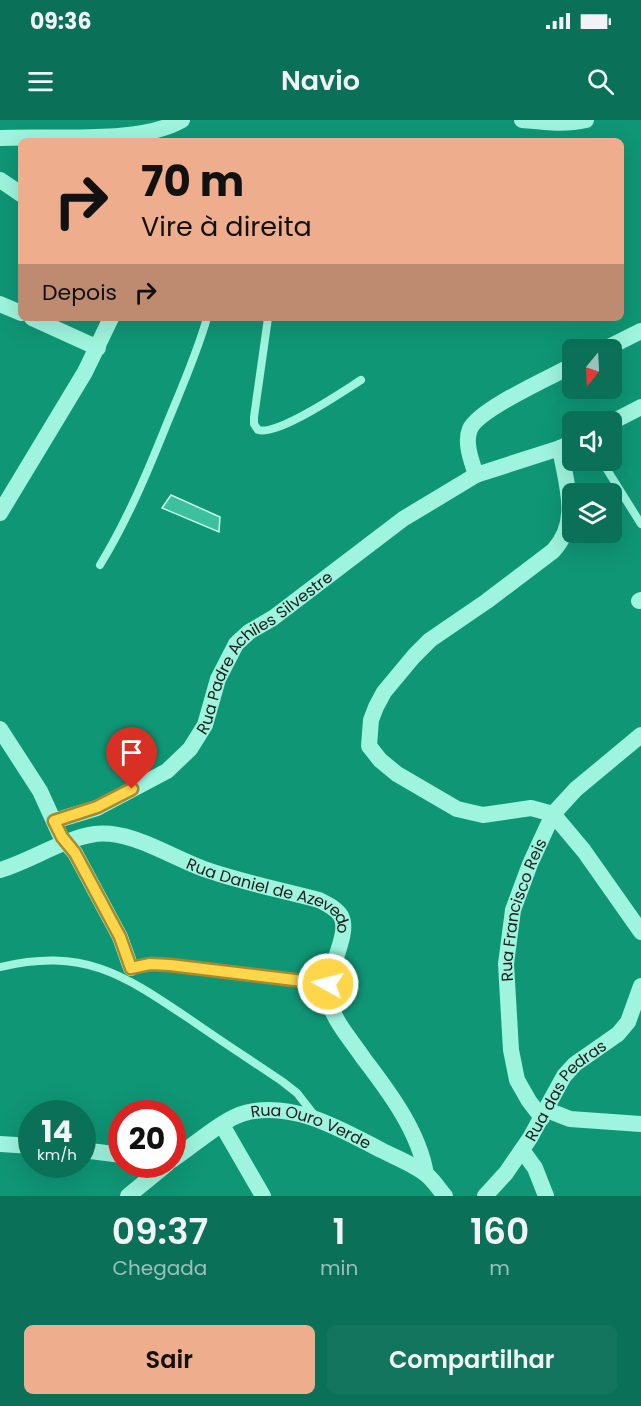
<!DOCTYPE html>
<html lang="pt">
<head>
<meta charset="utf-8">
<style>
	:root { --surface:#0b7058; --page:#14755e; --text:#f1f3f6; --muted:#9ac1ba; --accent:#eead8d }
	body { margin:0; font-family:Poppins,sans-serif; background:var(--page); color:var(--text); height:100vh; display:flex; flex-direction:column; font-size:22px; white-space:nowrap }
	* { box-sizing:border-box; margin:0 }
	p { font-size:20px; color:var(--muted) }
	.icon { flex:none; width:33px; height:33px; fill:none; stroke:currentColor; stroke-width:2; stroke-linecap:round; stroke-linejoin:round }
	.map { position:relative; height:1076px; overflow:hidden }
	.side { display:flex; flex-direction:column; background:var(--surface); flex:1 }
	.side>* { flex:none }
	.guide { position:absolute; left:18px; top:18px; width:606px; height:183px; border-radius:9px; box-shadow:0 6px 24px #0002; background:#eead8d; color:#111; overflow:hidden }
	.needle { width:39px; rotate:198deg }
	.fabs { position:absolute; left:562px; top:219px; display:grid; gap:12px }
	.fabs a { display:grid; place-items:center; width:60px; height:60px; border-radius:9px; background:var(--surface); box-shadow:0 6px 24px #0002; font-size:30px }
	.speed { position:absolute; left:18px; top:980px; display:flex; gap:12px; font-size:30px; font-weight:700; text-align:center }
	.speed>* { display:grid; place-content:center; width:78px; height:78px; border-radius:50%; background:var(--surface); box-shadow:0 6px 24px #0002; line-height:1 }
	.speed small { font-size:15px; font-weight:400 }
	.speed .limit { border:9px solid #d22; background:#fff; color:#111 }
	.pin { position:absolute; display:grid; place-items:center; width:51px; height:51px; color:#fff; margin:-62px -26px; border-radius:50% 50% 50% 0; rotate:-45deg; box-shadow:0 0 6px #0007 }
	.pin .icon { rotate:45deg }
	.me { position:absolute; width:66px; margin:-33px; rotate:277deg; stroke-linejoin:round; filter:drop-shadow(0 0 4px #0008) }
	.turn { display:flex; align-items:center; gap:21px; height:126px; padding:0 24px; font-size:27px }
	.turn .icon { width:78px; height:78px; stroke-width:2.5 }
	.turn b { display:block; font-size:42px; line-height:51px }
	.then { display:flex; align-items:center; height:57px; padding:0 24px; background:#0003; gap:12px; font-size:22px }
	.eta { display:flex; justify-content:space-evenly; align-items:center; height:102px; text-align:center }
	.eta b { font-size:36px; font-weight:600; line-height:42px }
	.primary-button { display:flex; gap:12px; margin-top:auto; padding:12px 24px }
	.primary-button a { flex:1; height:69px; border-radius:9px; background:var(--accent); color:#111; font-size:24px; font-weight:600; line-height:69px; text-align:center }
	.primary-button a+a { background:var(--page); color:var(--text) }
	.status { display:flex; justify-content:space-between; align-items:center; height:42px; padding:0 30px; background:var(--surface); direction:ltr }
	.status svg { height:16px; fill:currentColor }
	header { display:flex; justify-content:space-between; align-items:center; height:78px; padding:0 24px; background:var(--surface); font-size:27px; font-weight:600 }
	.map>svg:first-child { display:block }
	.building { fill:#3dc09e; stroke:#c6feef; stroke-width:1.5 }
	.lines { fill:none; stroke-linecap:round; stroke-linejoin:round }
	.service { stroke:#9ef4de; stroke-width:8 }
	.minor { stroke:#9ef4de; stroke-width:16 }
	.route-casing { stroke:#a68a30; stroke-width:15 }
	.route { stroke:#ffd54a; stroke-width:10 }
	.labels { text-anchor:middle; stroke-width:6; stroke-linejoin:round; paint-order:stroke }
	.street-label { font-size:16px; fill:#1d1d1d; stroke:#0f9675 }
</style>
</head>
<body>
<div class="status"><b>09:36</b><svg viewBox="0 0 49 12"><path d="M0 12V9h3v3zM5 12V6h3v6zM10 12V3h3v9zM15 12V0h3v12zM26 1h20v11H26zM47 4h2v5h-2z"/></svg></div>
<header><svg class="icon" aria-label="menu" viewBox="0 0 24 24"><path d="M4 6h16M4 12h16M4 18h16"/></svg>Navio<svg class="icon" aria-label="search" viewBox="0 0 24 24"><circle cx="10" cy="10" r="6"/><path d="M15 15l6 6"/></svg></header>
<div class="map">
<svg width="641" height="1076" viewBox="0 0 641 1076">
	<rect width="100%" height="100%" fill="#0f9675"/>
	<path class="building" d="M171,375l49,22 -1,15 -57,-24z"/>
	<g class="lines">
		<path class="service" d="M268,198l-14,99v7l4,6c20,6 84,-38 103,-50
			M601,340l40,64
			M100,445c28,-46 48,-94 68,-144 14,-34 29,-68 39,-103
			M0,847c85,-20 124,8 191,53 30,21 61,41 92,62l14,11 18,23
			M129,849l21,-5 20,1 158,19"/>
		<g class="minor">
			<path d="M522,0c21,2 43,5 64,0"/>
			<path d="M0,18c51,-3 139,7 182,-18"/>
			<path d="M0,60l21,14"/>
			<path d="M0,184l21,9"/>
			<path d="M32,198l66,30"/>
			<path d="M603,230l38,-19"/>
			<path d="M612,302l29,-15"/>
			<path d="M560,328c6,37 21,73 -7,103l-66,50 -57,39 -16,16 -30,36 -8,15 -5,13 -2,26 11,14 17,14 60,35 26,6 48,-7 22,6 31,37 57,81"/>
			<path d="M476,355c-4,-13 -12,-32 -6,-46 9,-20 81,-52 103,-64"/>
			<path d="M0,393l85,-141 26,-54"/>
			<path d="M639,481l2,-1"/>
			<path d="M0,609l40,62 21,46 14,16 45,84 11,31"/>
			<path id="s1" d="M54,701l43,-13 70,-37 23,-22 15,-24 13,-46 18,-35 13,-12 24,-14 130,-99 73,-44 84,-27 13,-6"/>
			<path id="s2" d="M0,750c31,-9 62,-31 95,-36 37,-4 75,23 109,35 37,13 77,21 115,31 8,4 17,8 22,16 11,21 -21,61 -11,89 7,20 22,36 34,54 26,34 55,73 62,115"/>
			<path d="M547,990l23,9 71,5"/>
			<path id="s3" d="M542,998l-13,-17 -12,-21 -6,-30 -5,-86 7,-54 17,-46 23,-50 23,-25 65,-54"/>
			<path d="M222,1005l41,71"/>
			<path d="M0,1024l32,2"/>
			<path d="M82,1030l40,5"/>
			<path d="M522,1030l13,18 11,28"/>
			<path id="s4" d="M172,1040c20,-13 52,-42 73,-47 48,-13 97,17 138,38 14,7 32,14 44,24 7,6 12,14 18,21"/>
			<path d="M128,1076l39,-32"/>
			<path id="s5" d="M485,1076l21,-23 24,-35 34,-62 11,-12 43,-30 10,-12 13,-36"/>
		</g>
	</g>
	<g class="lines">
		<defs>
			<path id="route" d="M132,669l-35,18 -43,14 8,16 13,16 45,84 11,31 19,-4 20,1 158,19"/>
		</defs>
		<use href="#route" class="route-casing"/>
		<use href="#route" class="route"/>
	</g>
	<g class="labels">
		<g class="street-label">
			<text dy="6" stroke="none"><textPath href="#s1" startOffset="282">Rua Padre Achiles Silvestre</textPath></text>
			<text dy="6" stroke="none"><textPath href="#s2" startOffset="291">Rua Daniel de Azevedo</textPath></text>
			<text dy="6" stroke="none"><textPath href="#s3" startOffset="219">Rua Francisco Reis</textPath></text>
			<text dy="6" stroke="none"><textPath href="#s5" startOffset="134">Rua das Pedras</textPath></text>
			<text dy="6" stroke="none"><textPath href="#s4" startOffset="156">Rua Ouro Verde</textPath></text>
		</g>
	</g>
</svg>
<div class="fabs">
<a><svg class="needle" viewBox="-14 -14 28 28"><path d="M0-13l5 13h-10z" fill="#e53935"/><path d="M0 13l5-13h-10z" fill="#9ac1ba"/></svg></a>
<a><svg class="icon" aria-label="sound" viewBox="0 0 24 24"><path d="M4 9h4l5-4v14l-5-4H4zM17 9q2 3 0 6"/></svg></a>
<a><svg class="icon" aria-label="layers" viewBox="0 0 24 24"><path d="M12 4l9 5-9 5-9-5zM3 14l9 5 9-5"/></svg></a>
</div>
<div class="speed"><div>14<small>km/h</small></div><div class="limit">20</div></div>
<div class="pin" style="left:132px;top:669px;background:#d93025"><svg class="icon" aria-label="arrive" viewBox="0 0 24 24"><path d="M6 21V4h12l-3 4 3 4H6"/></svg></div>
<svg class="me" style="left:328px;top:864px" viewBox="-20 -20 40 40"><circle r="17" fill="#ffd54a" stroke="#fff" stroke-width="3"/><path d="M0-11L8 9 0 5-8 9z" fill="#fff"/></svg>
<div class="guide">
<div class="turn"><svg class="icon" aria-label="right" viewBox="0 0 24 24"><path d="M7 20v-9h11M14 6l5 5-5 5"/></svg><div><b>70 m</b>Vire à direita</div></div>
<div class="then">Depois<svg class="icon" aria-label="right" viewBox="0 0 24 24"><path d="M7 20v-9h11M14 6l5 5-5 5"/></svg></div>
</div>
</div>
<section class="side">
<div class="eta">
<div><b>09:37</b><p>Chegada</p></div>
<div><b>1</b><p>min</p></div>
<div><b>160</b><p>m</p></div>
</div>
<div class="primary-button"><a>Sair</a><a>Compartilhar</a></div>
</section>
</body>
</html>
